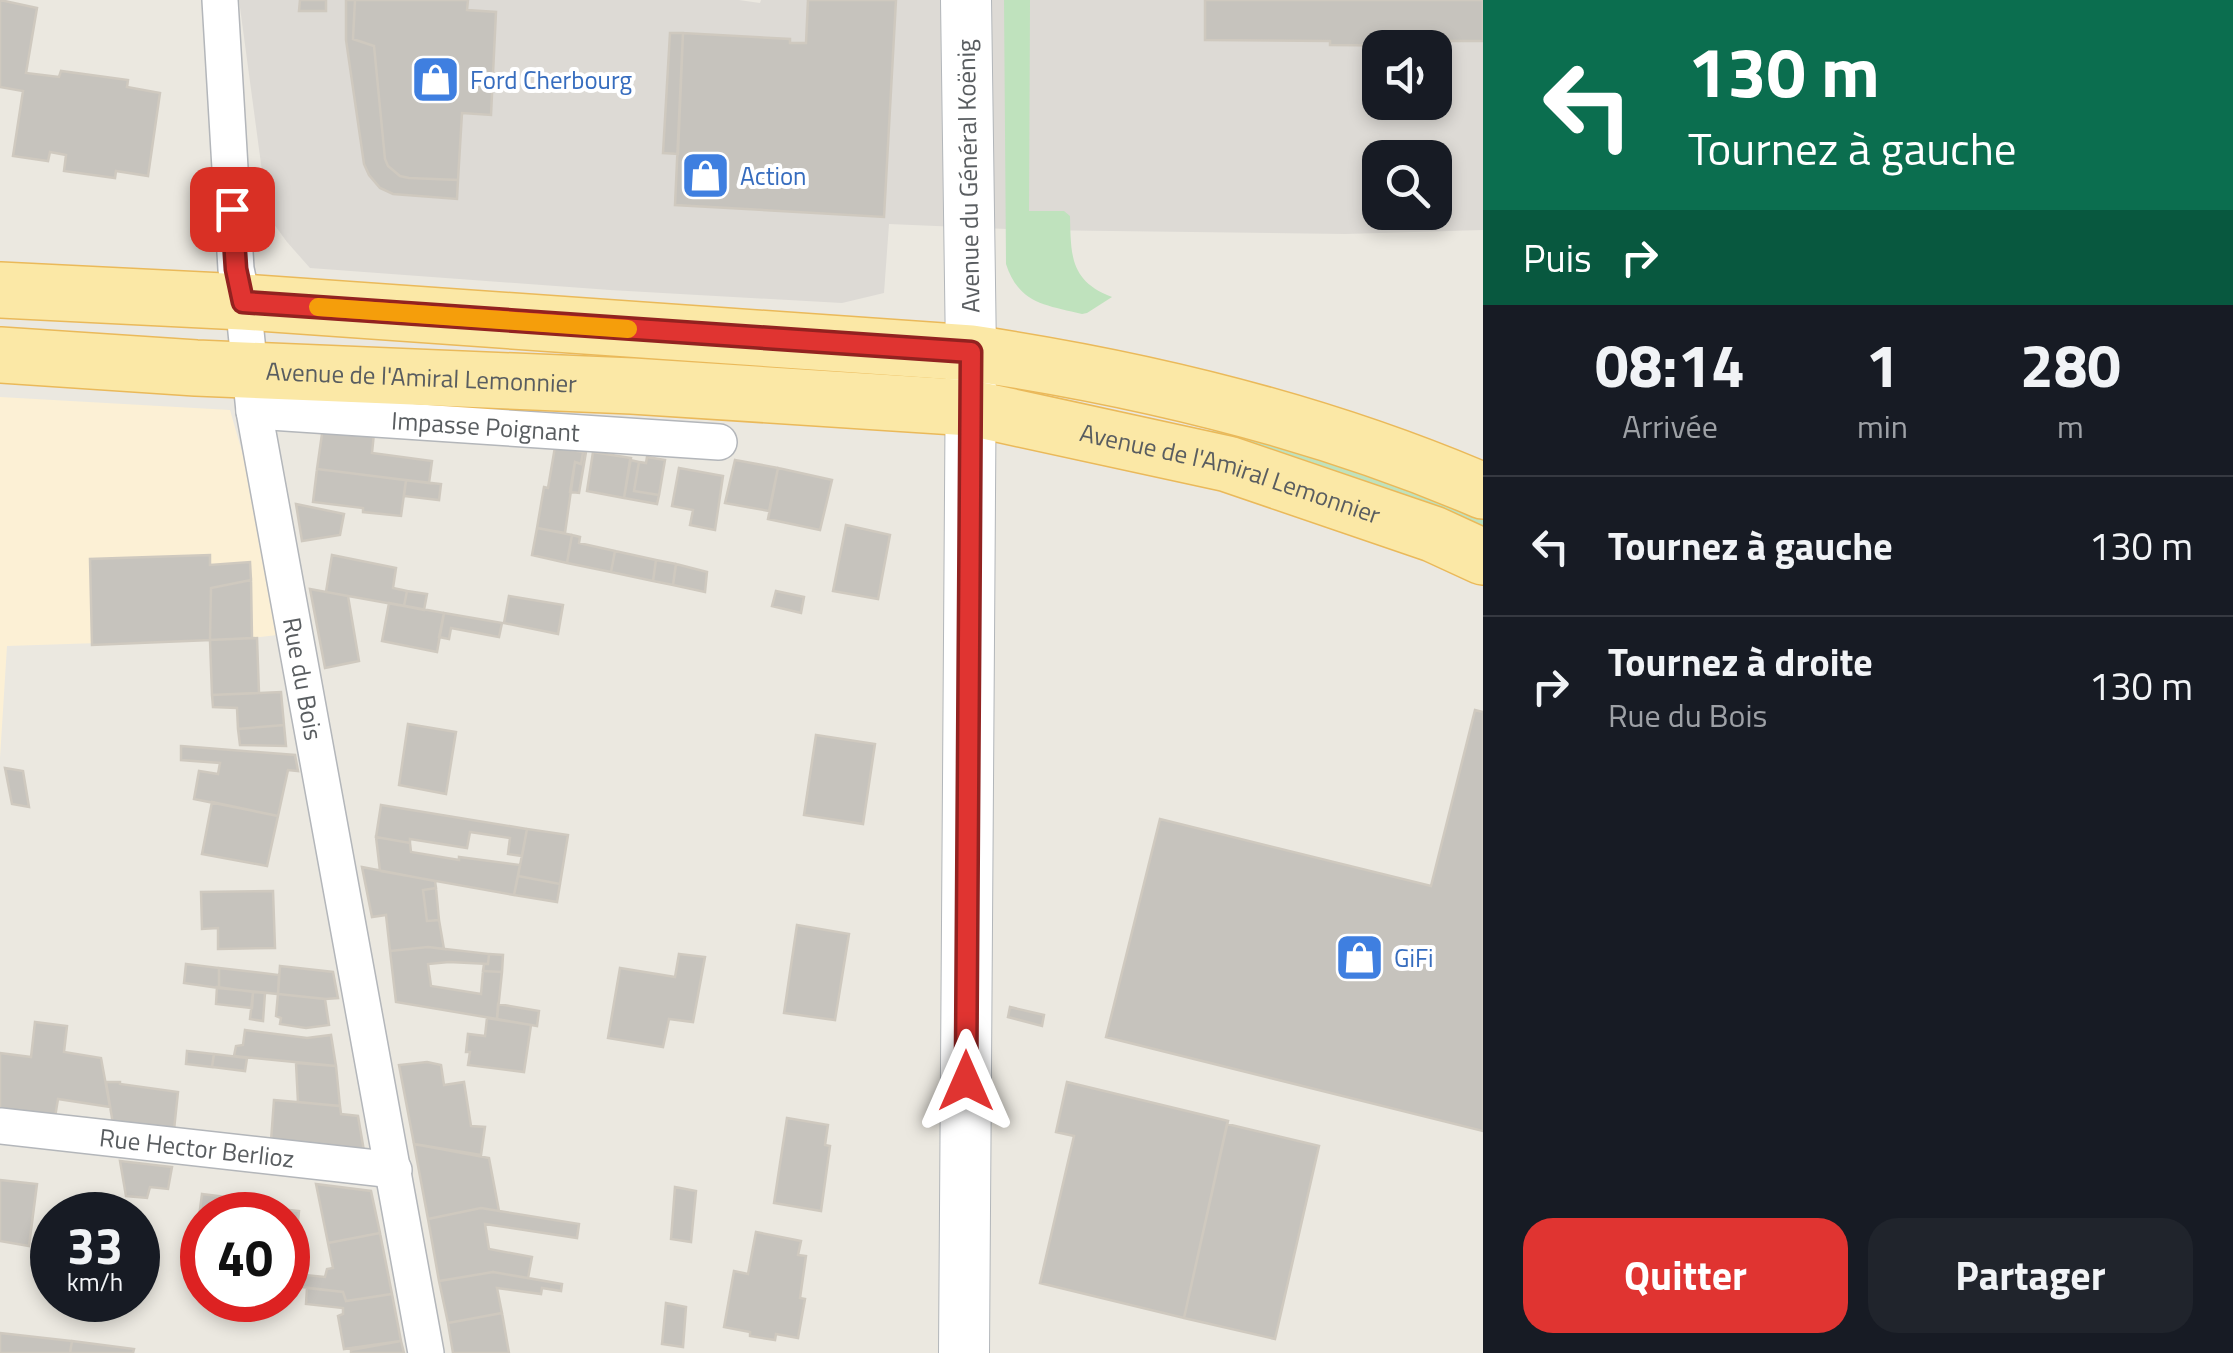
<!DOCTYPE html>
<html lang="fr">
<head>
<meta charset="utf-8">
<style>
	:root { --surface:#171b24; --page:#20242c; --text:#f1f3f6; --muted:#9ea1a6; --line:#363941; --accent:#e03431 }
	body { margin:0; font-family:"Titillium Web",sans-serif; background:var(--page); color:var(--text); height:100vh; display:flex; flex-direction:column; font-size:38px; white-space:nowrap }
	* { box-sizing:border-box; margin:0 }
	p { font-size:32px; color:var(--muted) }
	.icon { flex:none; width:55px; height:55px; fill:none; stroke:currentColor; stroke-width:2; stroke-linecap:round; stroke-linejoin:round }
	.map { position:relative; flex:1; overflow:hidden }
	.drawer { display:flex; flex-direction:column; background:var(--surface); width:750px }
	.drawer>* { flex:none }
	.hud { background:#0b6e4f; color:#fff; overflow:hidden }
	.fabs { position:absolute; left:1362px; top:30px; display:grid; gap:20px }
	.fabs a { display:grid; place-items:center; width:90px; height:90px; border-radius:20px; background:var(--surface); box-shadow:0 5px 15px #0003; font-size:50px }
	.speed { position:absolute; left:30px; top:1192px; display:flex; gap:20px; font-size:50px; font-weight:700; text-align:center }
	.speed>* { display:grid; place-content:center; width:130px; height:130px; border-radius:50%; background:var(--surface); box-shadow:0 5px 15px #0003; line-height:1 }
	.speed small { font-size:25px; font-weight:400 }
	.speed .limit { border:15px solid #d22; background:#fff; color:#111 }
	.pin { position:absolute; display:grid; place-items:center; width:85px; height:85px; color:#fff; margin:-42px; border-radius:20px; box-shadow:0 5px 15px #0006 }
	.me { position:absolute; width:110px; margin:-55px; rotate:0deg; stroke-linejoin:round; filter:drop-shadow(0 0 8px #0008) }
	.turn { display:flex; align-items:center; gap:35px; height:210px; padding:0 40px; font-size:45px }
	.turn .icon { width:130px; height:130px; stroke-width:2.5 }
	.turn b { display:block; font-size:70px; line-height:85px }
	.then { display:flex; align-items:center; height:95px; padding:0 40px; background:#0003; gap:20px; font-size:38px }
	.eta { display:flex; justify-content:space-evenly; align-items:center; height:170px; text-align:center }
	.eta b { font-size:60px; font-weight:700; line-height:70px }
	.action { display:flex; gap:20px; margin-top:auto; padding:20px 40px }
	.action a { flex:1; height:115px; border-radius:30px; background:var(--accent); color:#fff; font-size:40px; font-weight:700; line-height:115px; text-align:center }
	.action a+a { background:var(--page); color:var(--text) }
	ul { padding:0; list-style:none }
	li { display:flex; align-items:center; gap:30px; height:140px; padding:0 40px; border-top:2px solid var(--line) }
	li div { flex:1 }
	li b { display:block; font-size:38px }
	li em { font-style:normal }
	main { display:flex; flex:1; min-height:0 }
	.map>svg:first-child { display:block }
	.commercial { fill:#fcf0d5 }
	.industrial { fill:#dddad5; fill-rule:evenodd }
	.green { fill:#bfe2bd }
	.building { fill:#c6c3bd; stroke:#cfc9bf; stroke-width:2.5 }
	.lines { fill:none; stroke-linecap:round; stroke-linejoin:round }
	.street-casing { stroke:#b3b6ba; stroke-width:38 }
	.secondary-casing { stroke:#b2b6ba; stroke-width:52 }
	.primary-casing { stroke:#eab95a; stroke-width:58 }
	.street { stroke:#fff; stroke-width:35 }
	.secondary { stroke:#fff; stroke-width:50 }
	.primary { stroke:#fbe8a6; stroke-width:55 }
	.route-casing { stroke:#922220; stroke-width:25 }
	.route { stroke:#e03431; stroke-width:18 }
	.slow { stroke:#f59e0b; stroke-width:18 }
	.labels { text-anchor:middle; stroke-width:8; stroke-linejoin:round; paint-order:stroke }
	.shop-label { font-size:25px; fill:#366cbe; stroke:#fff; text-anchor:start }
	.street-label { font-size:25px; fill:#595d60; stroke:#fff }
</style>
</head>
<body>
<main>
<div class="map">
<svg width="1483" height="1353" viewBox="0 0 1483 1353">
	<rect width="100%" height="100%" fill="#ebe8e0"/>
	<path class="commercial" d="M0,397l230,13 64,223 -42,5 -245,8 -7,112z"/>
	<path class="industrial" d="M239,0h500l21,3 1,-3h722v230l-138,4 -312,-4 -144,-6 -5,69 -42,10 -232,-13 -300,-22 -23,-26 -19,-26zM1380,48h55v54h-55zM1380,158h55v54h-55z"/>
	<path class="green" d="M1004,0h26l-1,211h35l6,5c1,40 0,65 42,81l-25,16 -5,1c-36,-9 -63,-10 -76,-50z
		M1129,415c43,9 85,21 128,17l226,81v20z"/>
	<path class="building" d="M0,0l37,8 -11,65 33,4 2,-6 67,9 -1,7 33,6 -12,83 -32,-5 -1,7 -51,-7 2,-16 -16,-3 -2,9 -35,-5 10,-65 -23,-4z
		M300,0h26v11h-27z
		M346,0h9l-2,39 21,7 11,113 3,7 12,10 9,2 49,2 -1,19 -64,-5 -13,-6 -11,-13 -5,-11 -18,-124z
		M355,0h113l-1,10 29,2 -5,103 -29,-2 -4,67 -49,-2 -9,-2 -12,-10 -3,-7 -11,-113 -21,-7z
		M808,0h88l-12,217 -209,-12 8,-172 107,6v4h16z
		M1205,0h278v41h-50v5l-103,-1v-4l-125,-1z
		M670,33h13l-5,121 -15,-1z
		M323,427l51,6 -2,20 60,8 -3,22 -112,-14z
		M555,447l28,5 -2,12 -6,-2 -10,71 -28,-5 7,-41 4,1z
		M583,452h3l-7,41 -9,-1 5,-30 6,2z
		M593,452l38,6 -7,40 -37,-7z
		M647,457l18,3 -6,35 -25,-4 5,-29 7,1z
		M630,460l9,2 -5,29 25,4 -2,9 -33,-6z
		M735,460l43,8 -9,43 -44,-8z
		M679,468l44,8 -8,54 -25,-5 3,-15 -21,-4z
		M778,468l54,12 -12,50 -52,-11z
		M317,469l89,11 -5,36 -38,-4v-4l-50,-6z
		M406,480l35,4 -2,16 -35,-4z
		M296,504l48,10 -4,21 -38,6z
		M846,525l44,10 -12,64 -45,-8z
		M537,528l35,7 -5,28 -35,-8z
		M572,535l8,2 -1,6 36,8 -4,21 -44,-9z
		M615,551l41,9 -3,21 -42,-9z
		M210,555v10l40,-3 1,18 -40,8 -1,52 -118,5 -2,-86z
		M332,555l64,13 -3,20 14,3 -3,15 -78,-14z
		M656,560l20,4 -3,21 -20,-4z
		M676,564l31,8 -2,20 -32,-7z
		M251,580l1,58 -42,2 1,-52z
		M310,589l38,7 11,65 -34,7z
		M407,591l20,3 -3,16 -20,-4z
		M776,591l28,6 -3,16 -29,-7z
		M509,596l54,9 -5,29 -54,-11z
		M389,603l55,10 -7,39 -55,-11z
		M444,613l58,10 -3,14 -48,-9 -2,11 -10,-2z
		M257,638l2,55 -47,2 -2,-55z
		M281,692l3,33 -46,4 -1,-21 -24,-1 -1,-12z
		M1475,710l8,2v419l-377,-94 54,-218 271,67z
		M408,724l48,8 -10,62 -47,-9z
		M284,725l2,21 -46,-1 -2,-16z
		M816,735l59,9 -12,80 -59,-9z
		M181,746l114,9 3,16 -10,-1 -10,46 -84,-17 5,-28 19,3 2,-11 -39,-3z
		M5,768l18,3 6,36 -17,-3z
		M212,802l66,14 -11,50 -65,-12z
		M381,805l146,24 -5,27 -14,-2 2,-16 -40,-6 -3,16 -57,-9v4l-34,-6z
		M527,829l41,6 -8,49 -42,-8z
		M376,837l34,6 1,9 48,8v-3l61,8 -6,30 -134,-24z
		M362,867l73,14 1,7 -13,2 4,31 12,-1 5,29 -16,-2 -38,4 -4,-36 -14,2z
		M518,876l42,8 -3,18 -43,-7z
		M436,888l3,32 -12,1 -4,-31z
		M273,891l2,57 -57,1v-21l-16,1 -1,-37z
		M797,925l52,9 -14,86 -51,-7z
		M428,947l61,7 -1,10 -39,-2 -21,2 3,22 50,8 2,-23 19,1 -5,47 -101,-17 -6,-51z
		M489,954l14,1 -1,17 -19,-1 1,-7h4z
		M679,954l26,3 -12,65 -24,-3 -6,28 -55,-9 12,-70 55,9z
		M186,964l33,4v20l-35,-5z
		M280,966l53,6 5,26 -13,1 -47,-5z
		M219,968l60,7 -1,19 -59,-6z
		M217,987l36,5 -1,16 -36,-4z
		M253,992l12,1 -2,28 -13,-2z
		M278,994l47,5 4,26 -23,3 -26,-4 1,-6 -5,-2z
		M498,1004l41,7 -2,15 -40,-7z
		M1010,1007l34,8 -2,11 -34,-9z
		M487,1018l44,7 -7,47 -56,-7 2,-13h-4l2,-18 17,2z
		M35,1022l32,4 -3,26 37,6 9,49 -52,-8 -3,18 -55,-7v-57l31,4z
		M245,1030l62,8 24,-3 5,31 -102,-10 2,-10 7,-1z
		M187,1051l27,3 -2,13 -26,-3z
		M214,1054l33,4 -2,13 -33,-4z
		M427,1062l14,3 3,20 20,-3 7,44 14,1 -4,28 -67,-11 -15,-79z
		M296,1063l40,3 4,40 -42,-4z
		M106,1082h14v2l58,8 -4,38 -61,-6z
		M1067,1082l161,39 -44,197 -144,-35 34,-147 -18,-4z
		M274,1100l66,6 1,8 17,2 6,35 -93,-10z
		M787,1118l41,7 -3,20 5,1 -9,65 -47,-8z
		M1227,1124l92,22 -44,193 -91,-21z
		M414,1144l75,14 10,53 -18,-3 -53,11z
		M120,1161l52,6 -4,22 -18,-2 -3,11 -21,-2z
		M0,1180l37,4 -8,62 -29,-5z
		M316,1184l55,7 9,42 -52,10z
		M675,1187l21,4 -5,51 -20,-3z
		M202,1194l49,6 -2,15h-47v41l-8,-1z
		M481,1208l98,16 -2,14 -92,-14 4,25 43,8 -4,21 -35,-6 -54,9 -11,-62z
		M280,1209l19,2 -3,29 -8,-1v-24h-9z
		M756,1232l45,9 -3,14 8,1 -6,42 5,1 -7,39 -22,-4 -1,6 -25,-4v-4l-26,-5 10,-56 14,3z
		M380,1233l12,61 -46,7 -3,-9 -50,-6 2,-12 30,3 2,-8 6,-1 -5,-25z
		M493,1272l69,12 -1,7 -19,-3 -1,6 -44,-6 5,25 -54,10 -9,-42z
		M307,1288l36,4 3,9 46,-7 9,47 -57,8 -6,-33 5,-2v-6l-37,-4z
		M666,1303l20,4 -3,40 -21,-3z
		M502,1313l7,40h-56l-5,-30z
		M0,1333l72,8 -2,12h-70z
		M72,1341l62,8 -1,4h-63z
		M401,1341l3,12h-53v-3z"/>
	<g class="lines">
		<defs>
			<g id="street">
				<path id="s1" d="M220,0l16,269 7,33 11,109 172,942"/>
				<path id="s2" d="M254,411l465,31"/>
				<path id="s3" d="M0,1126l394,44"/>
			</g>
			<path id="secondary" d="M964,1353l7,-1000 -5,-353"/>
			<g id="primary">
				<path d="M0,290l243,12 728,51c175,26 349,68 512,138"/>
				<path id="s4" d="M0,355l196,13 436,18 339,22 257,56 205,70 50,23"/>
			</g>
		</defs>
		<use href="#street" class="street-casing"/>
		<use href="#secondary" class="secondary-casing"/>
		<use href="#primary" class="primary-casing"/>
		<use href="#street" class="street"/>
		<use href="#secondary" class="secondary"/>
		<use href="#primary" class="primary"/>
	</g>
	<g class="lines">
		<defs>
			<path id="route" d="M232,209l4,60 7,33 728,50 -5,729"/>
		</defs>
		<use href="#route" class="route-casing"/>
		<use href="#route" class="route"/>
		<path class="slow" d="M318,307l310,22"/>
	</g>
	<defs>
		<symbol id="shop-square" viewBox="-11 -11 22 22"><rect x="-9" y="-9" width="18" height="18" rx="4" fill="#3f7fe0" stroke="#fff"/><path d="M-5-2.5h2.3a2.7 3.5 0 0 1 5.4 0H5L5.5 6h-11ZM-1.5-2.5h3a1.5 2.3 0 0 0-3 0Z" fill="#fff"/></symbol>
	</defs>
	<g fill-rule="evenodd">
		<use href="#shop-square" x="408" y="52" width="55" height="55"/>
		<use href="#shop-square" x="678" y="148" width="55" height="55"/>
		<use href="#shop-square" x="1332" y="930" width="55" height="55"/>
	</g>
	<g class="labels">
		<g class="shop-label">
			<text x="470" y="89">Ford Cherbourg</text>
			<text x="740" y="185">Action</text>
			<text x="1394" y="967">GiFi</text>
		</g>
		<g class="street-label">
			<text transform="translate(968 176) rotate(-91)" y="9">Avenue du Général Koënig</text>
			<text dy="9" stroke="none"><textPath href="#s4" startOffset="422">Avenue de l'Amiral Lemonnier</textPath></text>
			<text dy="9" stroke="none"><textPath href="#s2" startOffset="232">Impasse Poignant</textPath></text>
			<text dy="9" stroke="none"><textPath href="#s4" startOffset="1240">Avenue de l'Amiral Lemonnier</textPath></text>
			<text dy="9" stroke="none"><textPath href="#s1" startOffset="685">Rue du Bois</textPath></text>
			<text dy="9" stroke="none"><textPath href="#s3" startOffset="198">Rue Hector Berlioz</textPath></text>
		</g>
	</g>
</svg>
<div class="fabs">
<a><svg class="icon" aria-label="sound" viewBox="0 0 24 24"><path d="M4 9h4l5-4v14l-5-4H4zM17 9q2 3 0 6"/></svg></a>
<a><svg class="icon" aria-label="search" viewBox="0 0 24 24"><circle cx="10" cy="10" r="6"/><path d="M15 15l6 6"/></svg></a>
</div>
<div class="speed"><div>33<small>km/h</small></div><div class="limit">40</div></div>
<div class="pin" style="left:232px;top:209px;background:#d93025"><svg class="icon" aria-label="arrive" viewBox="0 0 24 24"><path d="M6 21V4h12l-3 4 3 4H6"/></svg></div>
<svg class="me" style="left:966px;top:1081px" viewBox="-20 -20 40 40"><path d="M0-17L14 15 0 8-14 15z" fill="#e03431" stroke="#fff" stroke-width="4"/></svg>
</div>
<section class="drawer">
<div class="hud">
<div class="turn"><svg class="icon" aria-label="left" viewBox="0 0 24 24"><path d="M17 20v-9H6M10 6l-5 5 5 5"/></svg><div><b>130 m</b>Tournez à gauche</div></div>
<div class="then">Puis<svg class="icon" aria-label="right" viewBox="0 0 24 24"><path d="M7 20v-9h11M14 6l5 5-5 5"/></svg></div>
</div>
<div class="eta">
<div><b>08:14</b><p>Arrivée</p></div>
<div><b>1</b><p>min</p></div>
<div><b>280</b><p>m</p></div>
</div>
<ul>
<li><svg class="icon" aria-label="left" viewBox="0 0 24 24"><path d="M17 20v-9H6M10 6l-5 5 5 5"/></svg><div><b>Tournez à gauche</b></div><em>130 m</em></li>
<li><svg class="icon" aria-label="right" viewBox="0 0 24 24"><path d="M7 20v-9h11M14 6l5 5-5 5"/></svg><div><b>Tournez à droite</b><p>Rue du Bois</p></div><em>130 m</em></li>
</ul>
<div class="action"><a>Quitter</a><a>Partager</a></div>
</section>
</main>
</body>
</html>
